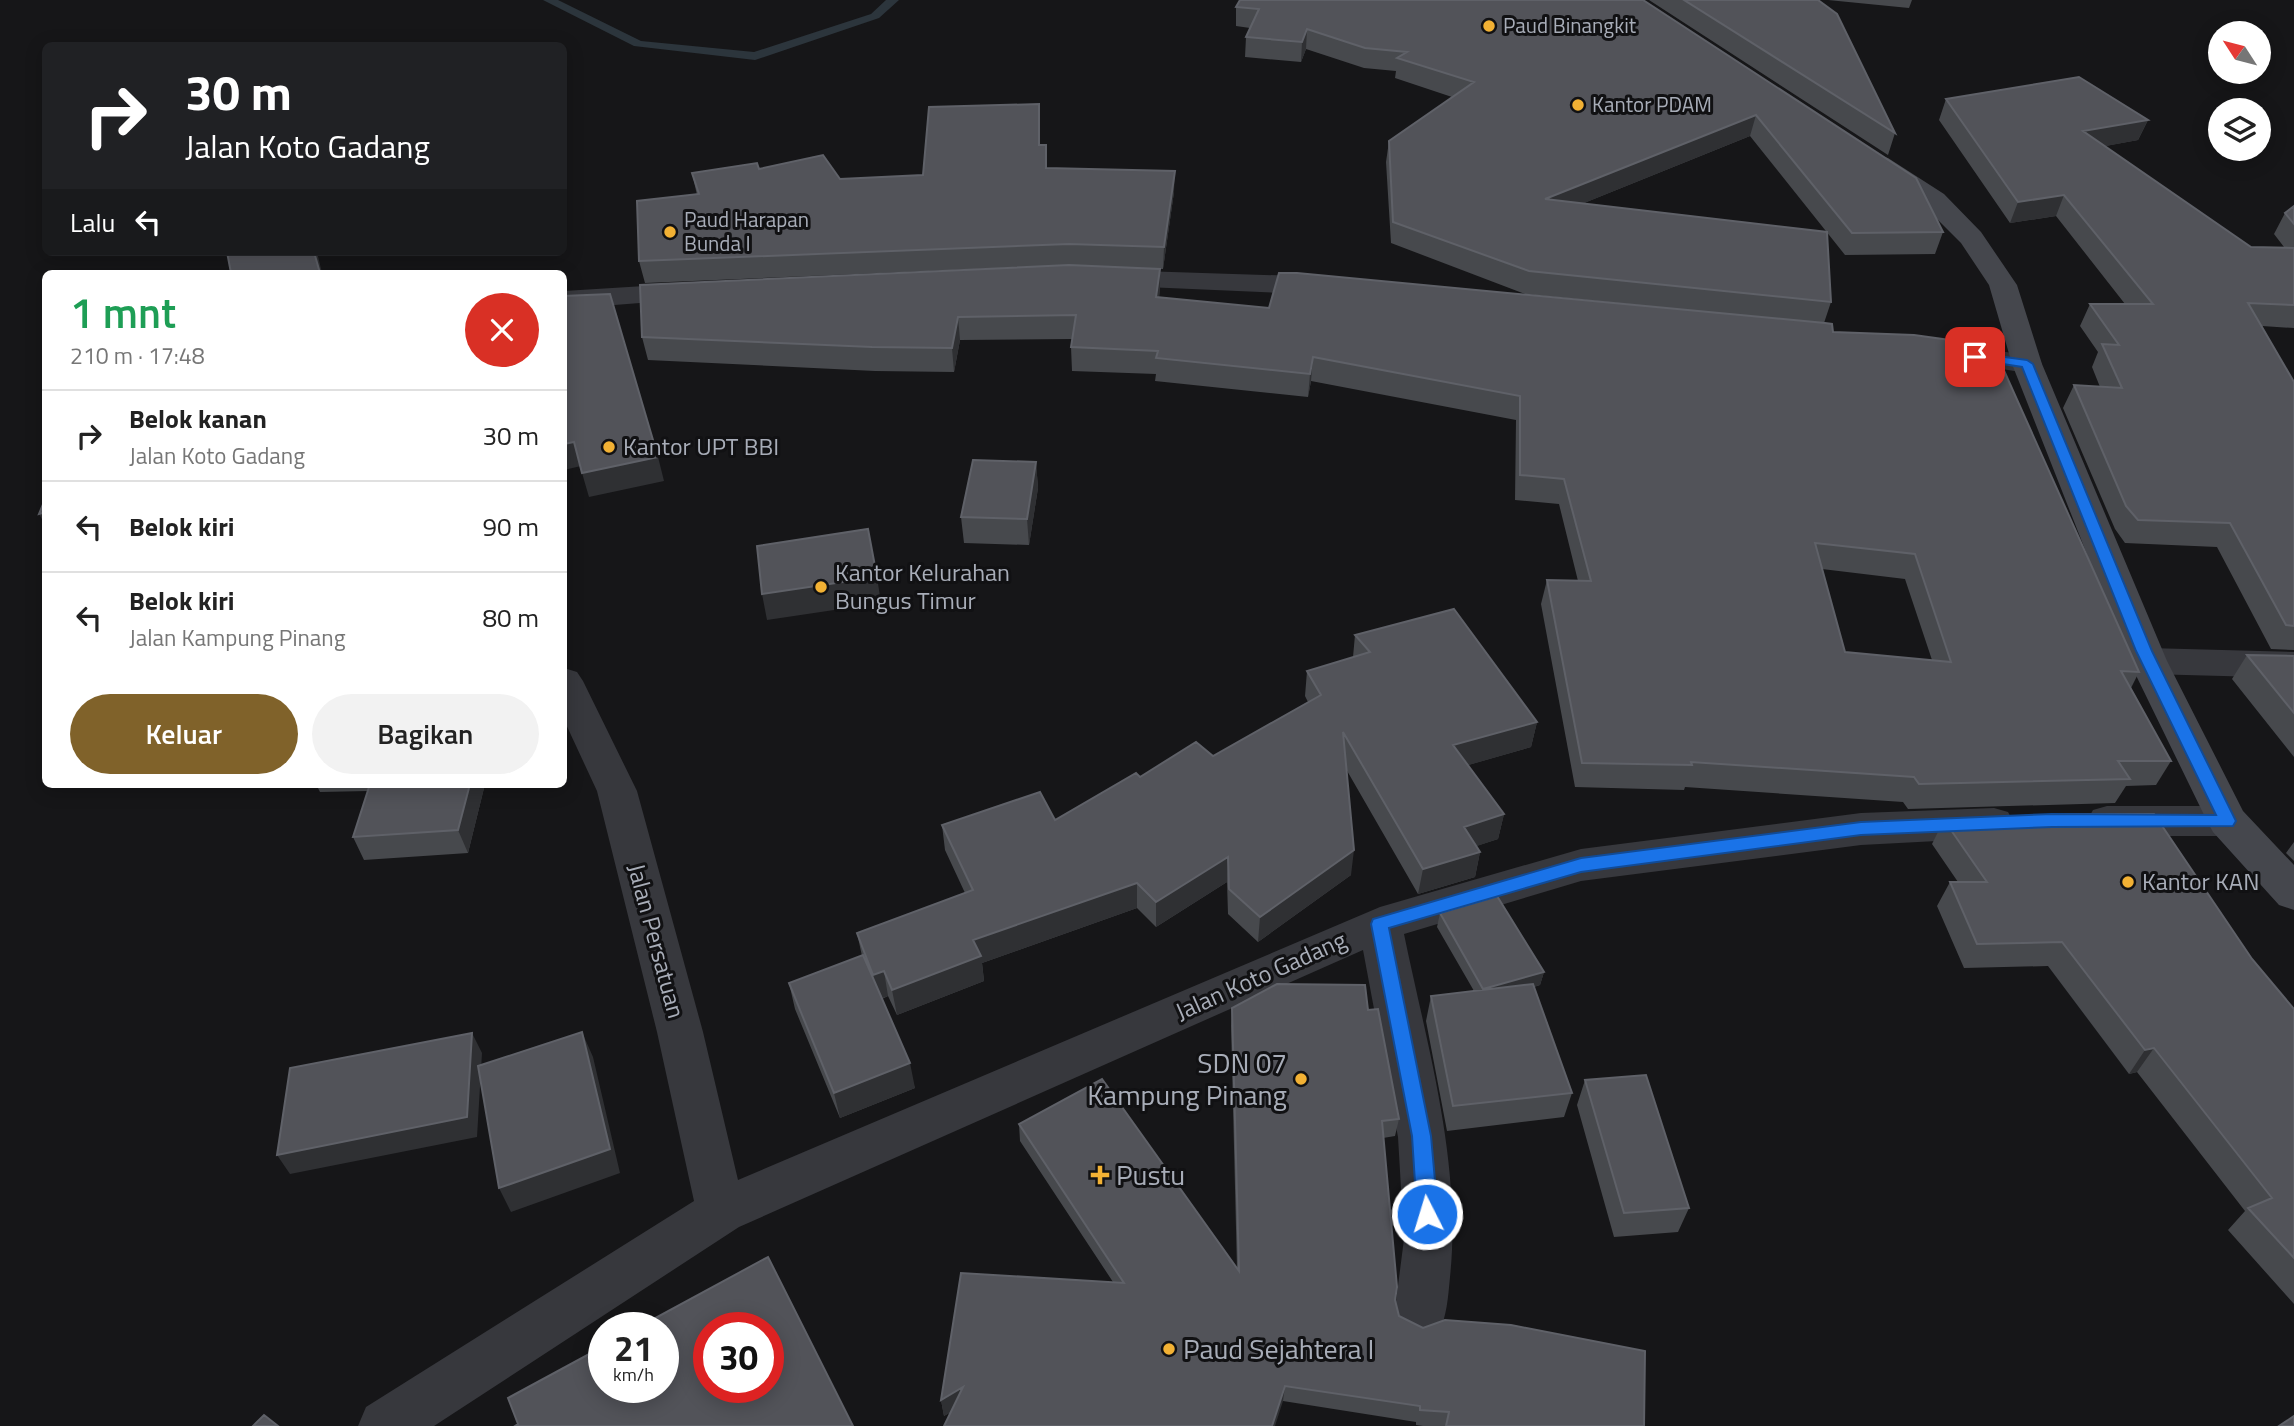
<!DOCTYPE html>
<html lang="id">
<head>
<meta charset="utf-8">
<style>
	:root { --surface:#fff; --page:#f2f2f2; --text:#222; --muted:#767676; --line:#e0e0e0; --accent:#80622a }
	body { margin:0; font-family:"Titillium Web",sans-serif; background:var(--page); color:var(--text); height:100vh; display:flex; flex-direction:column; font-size:26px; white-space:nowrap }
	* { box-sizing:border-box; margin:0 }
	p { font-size:23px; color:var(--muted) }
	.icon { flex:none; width:38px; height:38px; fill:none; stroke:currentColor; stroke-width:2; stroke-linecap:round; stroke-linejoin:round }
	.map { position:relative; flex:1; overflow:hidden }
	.panel { position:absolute; left:42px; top:270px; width:525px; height:518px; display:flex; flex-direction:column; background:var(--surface); border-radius:10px; box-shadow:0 4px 18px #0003 }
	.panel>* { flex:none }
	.banner { position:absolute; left:42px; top:42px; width:525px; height:214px; border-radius:10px; box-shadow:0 4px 18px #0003; background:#202124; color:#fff; overflow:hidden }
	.needle { width:46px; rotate:306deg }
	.fabs { position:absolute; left:2208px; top:21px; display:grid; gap:14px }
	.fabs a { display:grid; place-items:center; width:63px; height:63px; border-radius:50%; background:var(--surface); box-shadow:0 4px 18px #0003; font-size:35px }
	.speed { position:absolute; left:588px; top:1312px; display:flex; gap:14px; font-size:35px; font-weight:700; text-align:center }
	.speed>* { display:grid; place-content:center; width:91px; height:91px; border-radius:50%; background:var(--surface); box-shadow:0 4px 18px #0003; line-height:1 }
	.speed small { font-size:18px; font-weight:400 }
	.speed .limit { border:10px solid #d22; background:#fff; color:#111 }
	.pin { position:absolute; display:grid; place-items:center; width:60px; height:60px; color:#fff; margin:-30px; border-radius:14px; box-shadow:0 4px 10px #0006 }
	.me { position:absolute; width:77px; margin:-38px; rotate:355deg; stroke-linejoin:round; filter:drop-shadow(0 0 5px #0008) }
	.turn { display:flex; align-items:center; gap:24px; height:147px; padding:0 28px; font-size:32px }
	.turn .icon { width:91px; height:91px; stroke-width:2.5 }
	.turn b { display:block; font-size:49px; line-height:60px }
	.then { display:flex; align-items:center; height:66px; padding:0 28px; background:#0003; gap:14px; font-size:26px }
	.round { display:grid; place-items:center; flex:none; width:74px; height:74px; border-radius:37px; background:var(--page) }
	.overview { display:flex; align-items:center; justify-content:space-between; height:119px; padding:0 28px }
	h1 { font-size:42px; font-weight:600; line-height:52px; color:#1e9e55 }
	.button { display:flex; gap:14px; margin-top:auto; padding:14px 28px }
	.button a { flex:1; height:80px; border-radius:42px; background:var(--accent); color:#fff; font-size:28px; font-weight:600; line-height:80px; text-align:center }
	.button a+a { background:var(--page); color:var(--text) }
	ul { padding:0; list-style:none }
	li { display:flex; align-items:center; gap:21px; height:91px; padding:0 28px; border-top:2px solid var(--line) }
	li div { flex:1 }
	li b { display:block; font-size:26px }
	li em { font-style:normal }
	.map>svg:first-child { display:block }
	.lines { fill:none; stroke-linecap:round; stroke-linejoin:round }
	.stream { fill:#2c353c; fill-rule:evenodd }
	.street { fill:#37383d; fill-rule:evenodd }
	.secondary { fill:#45474d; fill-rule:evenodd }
	.wall { fill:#47494d; fill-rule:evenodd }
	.shaded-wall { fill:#2f3033 }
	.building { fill:#525359; stroke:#5f6168; stroke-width:2; fill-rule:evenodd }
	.route { fill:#1a73e8; stroke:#114b97; stroke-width:2 }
	.poi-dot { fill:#f2b134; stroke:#111113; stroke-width:2.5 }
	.labels { text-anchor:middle; stroke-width:6; stroke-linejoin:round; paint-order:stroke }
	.far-poi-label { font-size:21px; fill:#a8adb8; stroke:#111113; text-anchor:start }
	.poi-label { font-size:24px; fill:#a8adb8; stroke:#111113; text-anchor:start }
	.street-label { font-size:24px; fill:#a8adb8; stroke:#111113 }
	.near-poi-label { font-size:28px; fill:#a8adb8; stroke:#111113; text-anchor:start }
</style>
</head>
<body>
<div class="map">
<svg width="2294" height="1426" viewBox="0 0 2294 1426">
	<rect width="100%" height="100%" fill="#161618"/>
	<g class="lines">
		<path class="stream" d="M543,0h15l83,41 113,11 117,-38 15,-14h13l-20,18 -124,42 -121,-14z"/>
		<path class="street" d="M1110,270l219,7 10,3 4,6 -4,6 -10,3 -229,-10 -4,-6 4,-6z
			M693,283l10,3 5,6 -5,6 -139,11v-18z
			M1949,344l78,11 11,2 4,7 -4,7 -11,2 -89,-14 -4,-6 4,-6z
			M2148,648l146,4v26l-146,-4 -13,-4 -6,-9 6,-9z
			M564,668l13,4 6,9 54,110 66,241 35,148 642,-273 201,-58 280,-36 133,-5 14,4 6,11 -6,11 -14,4 -133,7 -280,36 -177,53c23,112 58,228 46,343 -2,21 -3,39 -12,58l-18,7 -18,-7 -8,-18 10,-78 -6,-102 -35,-187 -624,277 -305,199h-76l8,-19 328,-206 -37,-169 -60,-241 -33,-71z
			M2107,806h120l14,4 6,11 -6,11 -14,4h-120l-14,-4 -6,-11 6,-11z"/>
		<path class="secondary" d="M1879,156l9,2 56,36 37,38 36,53 25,79 125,297 76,150 51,54v45l-15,-5 -66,-73 -6,-11 -78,-160 -117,-297 -23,-79 -28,-42 -37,-37 -54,-36 -4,-6 4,-6z"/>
	</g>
	<path class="wall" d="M1643,0l300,232 -8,22 -90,1 -95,-119 -166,67 247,99 -7,21 315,349 -8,16 40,73 -15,24 -30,1 -11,17 -207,6 -5,-7 -218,-15 -1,3 -109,-3 -34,-183 6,-24 31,1 -19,-77 -44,-4 1,-80 -205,-39 -3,16 -153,-16 1,-7 -84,-3 -1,-24 1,-8 -112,1 -6,32 -79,-1 -227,-11 -6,-23 518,-68 -1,28 110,11 389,-1 -133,-13 -134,-51 -5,-81 3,-21 63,-44 -57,-19 1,-7 -32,-3 -58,-19 -5,13 -56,-5 1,-20 4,-9 -14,-2v-19zM1822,569l83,10 27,81 -87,-8z
		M1649,0h169l77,133 -7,22z
		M1828,0h84l-3,8z
		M1946,99l202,21 -10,20 -33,6 146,101h33l-10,-13 11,-21 9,-7v122l-32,-2 32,56v268l-23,-1 -54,-102 -92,-4 -10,-14 -52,-121 11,-23 26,2 -8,-20 6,-15 -18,-26 10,-22h35l-69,-88 -46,7 -71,-103z
		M1039,104l1,41 7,23 127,24 -11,77 -93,-4 -425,18 -6,-22 58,-66 -5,-22 67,-4 81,10 83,-4z
		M1036,462l2,26 -9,57 -65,-2 -3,-26z
		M1355,635l182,87 -6,25 -63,18 36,49 -6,25 -22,7 4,6 -5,25 -57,17 -72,-125 5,106 -93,67 -30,-28 -1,-32 -71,45 -19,-19 -155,55 2,18 -87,34 -9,-19 -6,3 33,89 -75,30 -45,-109 -6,-26 73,-27 -5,-23 108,-40 -20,-43 -3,-25 113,-5 85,-43 73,-21 95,-54 -3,-6 2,-25 46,-14z
		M2247,655l47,1v101l-62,-78z
		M316,784h169l-17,69 -104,7 -11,-23 15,-46 -48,1z
		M1944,820l308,139 42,50v295l-66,-74 17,-19 -108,-139 -8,2 -81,-108 -84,2 -27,-62 13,-24h8l-26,-38z
		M2294,842v19l-8,-8z
		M1440,913l104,59 -4,13 -6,2 38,106 -8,24 -117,14 -21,-110 5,-25 43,-5 -37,-64z
		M1232,1008l136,2 31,109 -4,17 -12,2 12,162 4,16 24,12 221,98h-221l-7,-1v-3l-133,-21 -332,11 -7,4 -3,-16 172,-118 -93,-141 -1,-17 218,145 -6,-243z
		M1585,1080l104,128 -11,24 -64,5 -37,-132z"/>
	<path class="shaded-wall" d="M1307,29l-1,20 -5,13 1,-20z
		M1756,115l-6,21 -208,84 3,-21z
		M2148,120l-10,20 -64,12 9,-21z
		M1175,171l-1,21 -11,77 1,-22z
		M2064,195l-8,21 -46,7 8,-21z
		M314,252h3l5,21h-2z
		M1160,269v23l-4,28v-23z
		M958,317l2,23 -6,32 -2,-24z
		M1313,357l-2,24 -3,16 2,-23z
		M574,442l7,24 -17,4v-26z
		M658,457l6,24 -75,16 -7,-24z
		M1036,462l2,26 -9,57 -2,-26z
		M46,512v14l-7,-12z
		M877,577l4,26 -114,17 -5,-26z
		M1537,722l-6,25 -83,24 5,-26z
		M470,784h15l-17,69 -10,-23z
		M1504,814l-6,25 -39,13 5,-25z
		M1354,850l-3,25 -93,67 2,-25z
		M1480,852l-5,25 -57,17 5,-25z
		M1228,857l-1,25 -71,45v-25z
		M1137,883v25l-155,55 2,18 -87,34 -5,-25 81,-50z
		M884,971l4,25 -11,4 -4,-25z
		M1544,972l-4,13 -60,17 3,-13z
		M582,1032l11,25 27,116 -109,39 -12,-24z
		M472,1033l10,20 -5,84 -187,37 -13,-19z
		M2154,1048l-17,24 -8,2 16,-24z
		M910,1063l5,25 -75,30 -6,-25z
		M1285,1386l-2,15 -8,25h-3z
		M963,1387l3,16 -22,13 -3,-16z"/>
	<path class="building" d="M1240,0h403l273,178 27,54 -91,1 -96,-118 -211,84 282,33 4,70 -302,-31 -136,-49 -4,-81 85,-59 -77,-24 10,-6 -42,-4 -58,-19 -5,13 -56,-5 13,-28 -23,-2z
		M1684,0h134l19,14 58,119z
		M2079,77l69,43 -65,11 168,116 43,1v57l-46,-2 46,79v244l-8,-1 -56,-102 -92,-3 -12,-14 -52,-121 48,3 -20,-44 17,1 -29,-41h63l-89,-109 -46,7 -72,-103z
		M1039,104v41h7v23l129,3 -11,76 -95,-3 -430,17 -2,-60 62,-7 -7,-21 65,-10 2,6 64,-14 17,24 83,-4 6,-68z
		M2294,206v18l-9,-11z
		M227,252h87l6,21h-89z
		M1069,265l91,4 -4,28 113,11 10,-35h18l528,50 7,1 1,8 81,3 79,11 146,326 -18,-1 50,90h-53l12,18 -211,5 -5,-7 -223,-15 1,3 -110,-2 -35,-183 44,1 -27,-102 -44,-4v-79l-207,-39 -3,17 -154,-16 2,-7 -87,-4 5,-32 -118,2 -6,31 -80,-1 -230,-10 -2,-52zM1815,543l100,11 36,108 -106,-10z
		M610,294l48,163 -76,16 -8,-31 -10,2v-148z
		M973,460l63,2 -9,57 -66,-2z
		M46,497v15l-7,2z
		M868,529l9,48 -115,17 -5,-48z
		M1454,609l83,113 -84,23 51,69 -40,13 16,25 -57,17 -80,-137 11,118 -94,67 -31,-28 -1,-32 -72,45 -19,-19 -164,57 8,16 -89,34 -8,-19 -11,4 -16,-42 116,-43 -31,-65 98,-33 15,28 81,-47 4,4 56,-35 17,14 108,-61 -14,-24 63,-19 -15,-17z
		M2247,655l47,1v57z
		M370,784h100l-12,46 -105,7z
		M2066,814h88l98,145 42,50v249l-46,-50 24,-10 -118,-150 -9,2 -83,-108 -85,2 -27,-62h37l-43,-62z
		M1497,896l47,76 -61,17 -43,-76z
		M863,955l47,108 -76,30 -45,-110z
		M1277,984l88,1 3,25 10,-1 21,110 -17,2 15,166 -2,13 4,16 24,12 22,-8 66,5 134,26 -1,75h-198l3,-14 -29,-2v-4l-135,-20 -13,40h-328l19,-39 -22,13 20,-127 163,10 -105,-159 83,-45 137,192 -7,-263z
		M1533,984l39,109 -119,13 -22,-110z
		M582,1032l28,117 -111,39 -21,-122z
		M472,1033l-5,84 -190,38 13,-87z
		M1646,1075l43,133 -65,5 -39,-133z
		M768,1257l85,169h-338l3,-2 -10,-26 96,-52v42h59v-60h-26zM709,1328h59v60h-59z
		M264,1415l14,11h-25z
		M2294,1416v10h-15z"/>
	<path class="route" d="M1975,353l52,7 6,4 119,287 84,170 -3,5 -181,1 -191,8 -280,37 -192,56 42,208 7,78 -3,6 -8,3 -7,-3 -3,-6 -5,-78 -41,-212 2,-5 208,-61 280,-36 191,-8 164,1 -80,-164 -114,-284 -52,-8 -2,-2z"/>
	<g class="poi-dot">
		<circle cx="1489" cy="26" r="7"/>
		<circle cx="1578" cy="105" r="7"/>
		<circle cx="670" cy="232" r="7"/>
		<circle cx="609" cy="447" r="7"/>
		<circle cx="821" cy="587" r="7"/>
		<circle cx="2128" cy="882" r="7"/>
		<circle cx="1301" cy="1079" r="7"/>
		<path d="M1096.5 1164.5h7v7h7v7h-7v7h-7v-7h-7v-7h7z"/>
		<circle cx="1169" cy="1349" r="7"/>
	</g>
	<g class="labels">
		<g class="far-poi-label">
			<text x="1503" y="33">Paud Binangkit</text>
			<text x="1592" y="112">Kantor PDAM</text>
			<text x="684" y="227">Paud Harapan<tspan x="684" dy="24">Bunda I</tspan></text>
		</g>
		<g class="poi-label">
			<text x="623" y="455">Kantor UPT BBI</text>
			<text x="835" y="581">Kantor Kelurahan<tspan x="835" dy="28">Bungus Timur</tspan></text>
			<text x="2142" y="890">Kantor KAN</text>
		</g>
		<g class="street-label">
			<text transform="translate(656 941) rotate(75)" y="8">Jalan Persatuan</text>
			<text transform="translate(1261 976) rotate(-24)" y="8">Jalan Koto Gadang</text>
		</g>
		<g class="near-poi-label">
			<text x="1287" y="1073" text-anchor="end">SDN 07<tspan x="1287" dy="32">Kampung Pinang</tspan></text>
			<text x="1116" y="1185">Pustu</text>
			<text x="1183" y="1359">Paud Sejahtera I</text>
		</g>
	</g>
</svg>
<div class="fabs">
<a><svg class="needle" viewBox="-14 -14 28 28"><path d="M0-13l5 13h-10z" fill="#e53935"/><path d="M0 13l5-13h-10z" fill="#767676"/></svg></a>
<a><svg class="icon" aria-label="layers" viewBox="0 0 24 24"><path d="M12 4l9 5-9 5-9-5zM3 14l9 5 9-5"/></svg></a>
</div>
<div class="speed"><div>21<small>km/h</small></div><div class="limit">30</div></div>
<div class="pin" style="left:1975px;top:357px;background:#d93025"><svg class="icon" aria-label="arrive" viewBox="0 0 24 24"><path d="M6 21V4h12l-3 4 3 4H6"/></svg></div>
<svg class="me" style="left:1427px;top:1214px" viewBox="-20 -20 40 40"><circle r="17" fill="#1a73e8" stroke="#fff" stroke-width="3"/><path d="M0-11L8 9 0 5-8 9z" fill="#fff"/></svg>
<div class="banner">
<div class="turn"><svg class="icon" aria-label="right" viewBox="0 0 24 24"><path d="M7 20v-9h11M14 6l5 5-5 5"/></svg><div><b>30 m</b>Jalan Koto Gadang</div></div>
<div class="then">Lalu<svg class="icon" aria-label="left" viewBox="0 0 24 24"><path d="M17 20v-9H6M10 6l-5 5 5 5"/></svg></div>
</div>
<section class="panel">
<div class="overview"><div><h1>1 mnt</h1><p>210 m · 17:48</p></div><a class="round" style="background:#d93025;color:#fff"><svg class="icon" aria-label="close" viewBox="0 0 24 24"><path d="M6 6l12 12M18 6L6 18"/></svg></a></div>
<ul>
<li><svg class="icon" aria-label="right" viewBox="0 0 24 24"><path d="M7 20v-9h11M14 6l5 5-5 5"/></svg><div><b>Belok kanan</b><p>Jalan Koto Gadang</p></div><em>30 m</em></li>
<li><svg class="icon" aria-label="left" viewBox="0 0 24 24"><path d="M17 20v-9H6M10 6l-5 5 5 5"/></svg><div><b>Belok kiri</b></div><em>90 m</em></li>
<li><svg class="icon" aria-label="left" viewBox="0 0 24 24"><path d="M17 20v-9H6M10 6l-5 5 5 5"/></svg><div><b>Belok kiri</b><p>Jalan Kampung Pinang</p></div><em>80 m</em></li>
</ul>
<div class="button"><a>Keluar</a><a>Bagikan</a></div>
</section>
</div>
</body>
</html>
